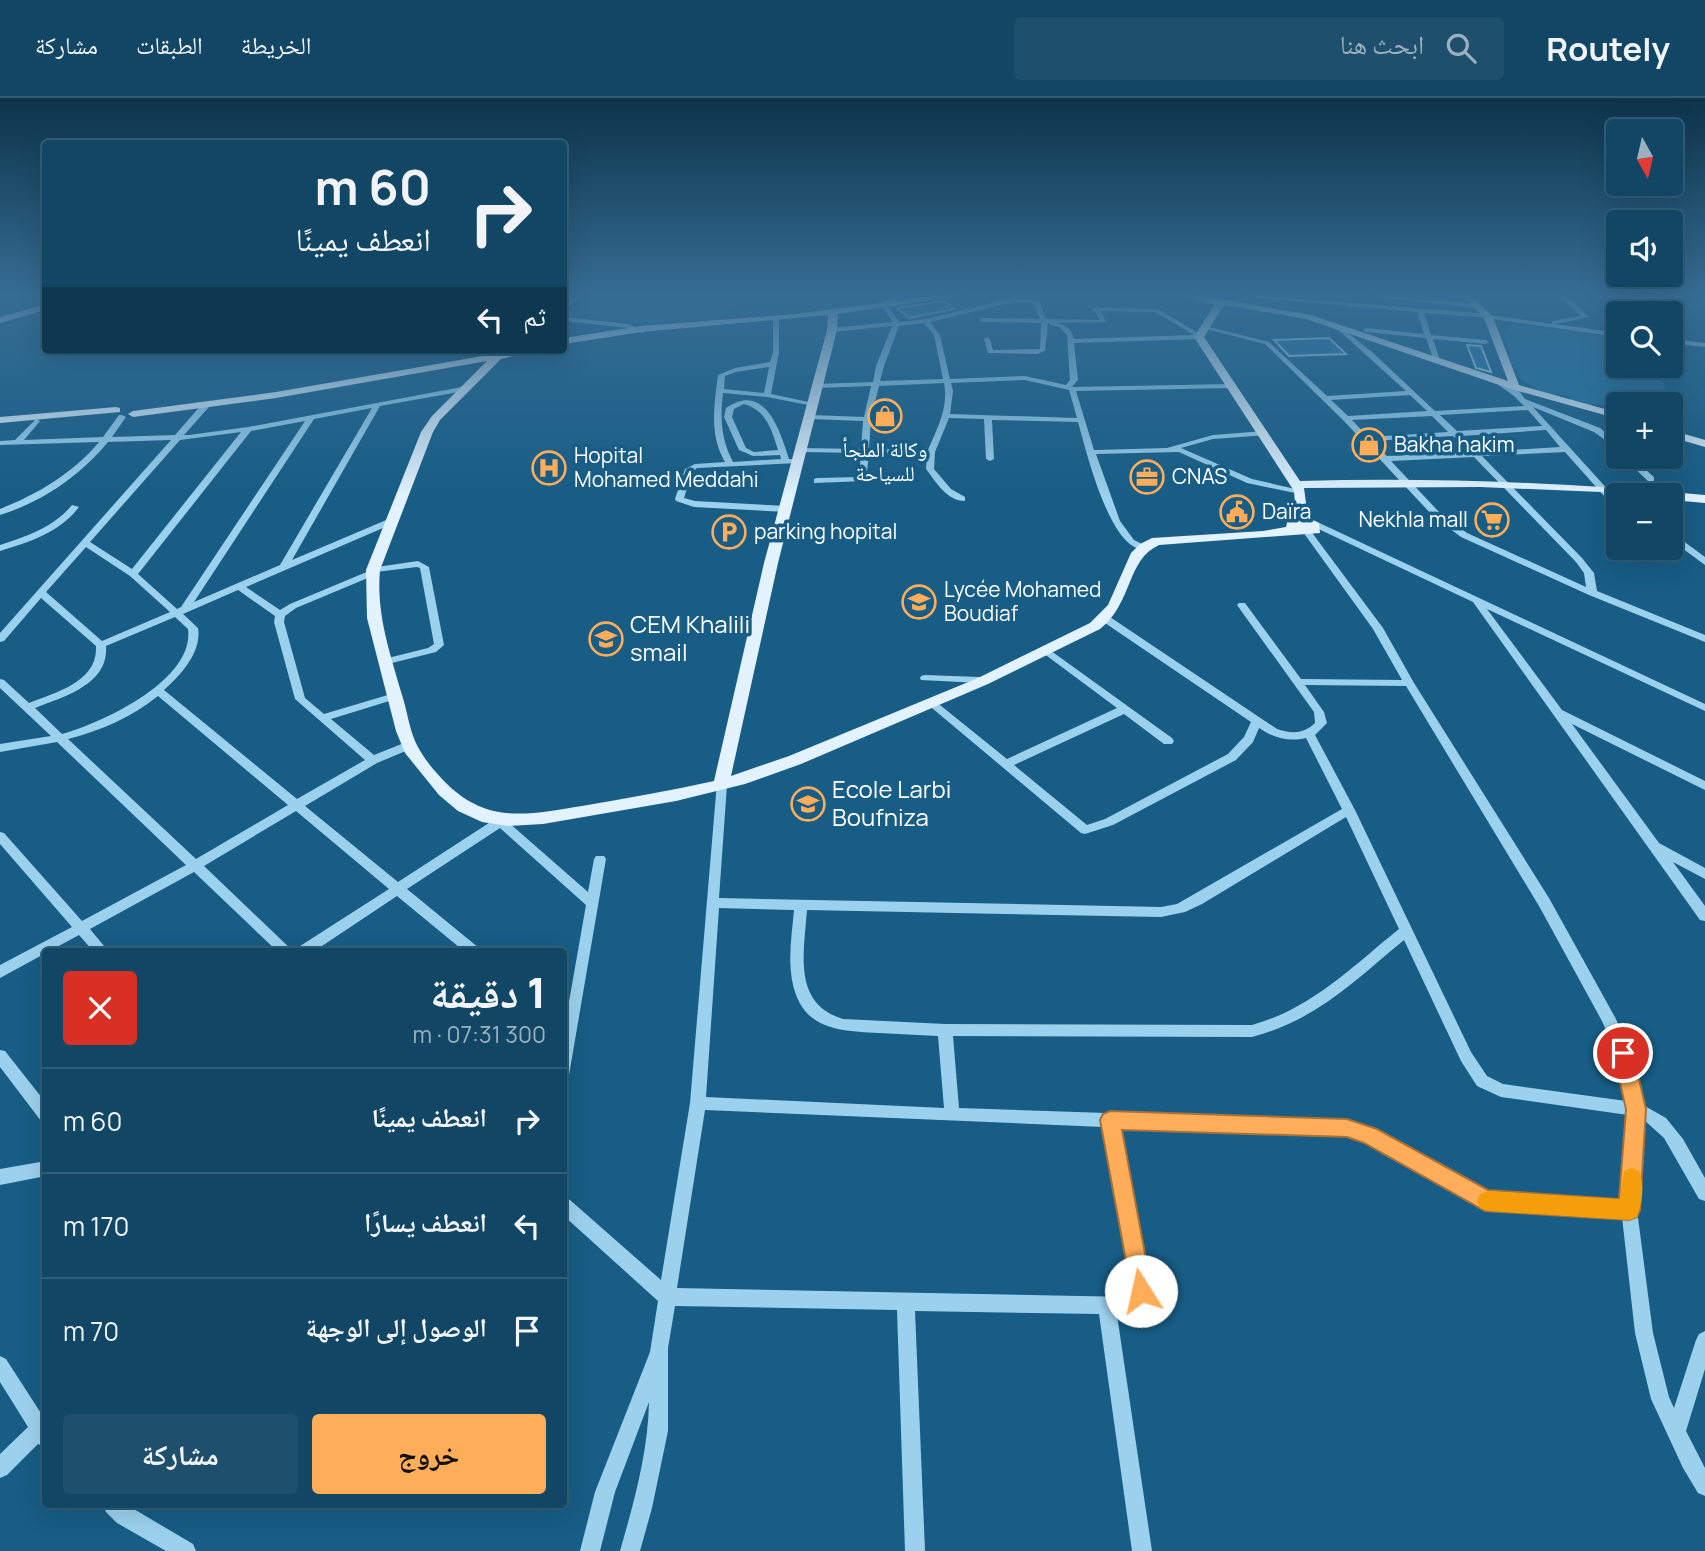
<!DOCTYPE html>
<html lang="ar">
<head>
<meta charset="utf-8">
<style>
	:root { --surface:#114664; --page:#1e506d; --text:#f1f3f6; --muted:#9cb1bf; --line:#305e78; --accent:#ffad58 }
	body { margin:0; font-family:Manrope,"Noto Naskh Arabic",sans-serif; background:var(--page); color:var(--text); direction:rtl; height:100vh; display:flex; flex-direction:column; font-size:26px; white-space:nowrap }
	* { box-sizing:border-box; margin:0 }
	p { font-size:23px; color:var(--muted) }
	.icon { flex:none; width:38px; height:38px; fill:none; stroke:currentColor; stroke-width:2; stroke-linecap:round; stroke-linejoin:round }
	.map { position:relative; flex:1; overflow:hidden; direction:ltr }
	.panel { position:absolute; left:42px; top:850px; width:525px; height:560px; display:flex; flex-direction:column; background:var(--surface); border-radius:7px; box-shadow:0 7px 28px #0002,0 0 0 2px var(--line); direction:rtl }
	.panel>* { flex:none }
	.banner { position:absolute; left:42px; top:42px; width:525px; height:214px; border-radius:7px; box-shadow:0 7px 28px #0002,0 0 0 2px var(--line); direction:rtl; background:#114664; color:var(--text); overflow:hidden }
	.needle { width:46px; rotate:172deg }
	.controls { position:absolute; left:1606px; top:21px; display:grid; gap:14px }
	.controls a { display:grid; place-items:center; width:77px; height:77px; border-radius:7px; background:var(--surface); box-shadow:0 7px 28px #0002,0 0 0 2px var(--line); font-size:35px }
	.pin { position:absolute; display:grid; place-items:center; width:60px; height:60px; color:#fff; margin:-30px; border:4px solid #fff; border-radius:50%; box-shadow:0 2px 7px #0007 }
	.me { position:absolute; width:77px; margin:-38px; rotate:350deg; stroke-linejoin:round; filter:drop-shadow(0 0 5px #0008) }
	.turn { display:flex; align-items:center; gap:24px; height:147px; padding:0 21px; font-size:32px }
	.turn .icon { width:91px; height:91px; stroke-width:2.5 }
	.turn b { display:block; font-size:49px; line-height:60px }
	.then { display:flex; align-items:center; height:66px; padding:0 21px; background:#0003; gap:14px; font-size:26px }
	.round { display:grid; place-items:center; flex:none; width:74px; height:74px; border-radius:7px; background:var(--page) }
	.overview { display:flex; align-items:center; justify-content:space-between; height:119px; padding:0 21px }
	h1 { font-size:42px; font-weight:800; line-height:52px }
	.cta { display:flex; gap:14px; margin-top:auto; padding:14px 21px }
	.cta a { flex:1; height:80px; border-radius:7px; background:var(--accent); color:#111; font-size:28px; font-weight:800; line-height:80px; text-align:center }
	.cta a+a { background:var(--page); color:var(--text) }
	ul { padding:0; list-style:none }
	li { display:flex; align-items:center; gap:21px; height:105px; padding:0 21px; border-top:2px solid var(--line) }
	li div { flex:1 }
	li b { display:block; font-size:26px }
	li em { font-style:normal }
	header { display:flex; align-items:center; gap:42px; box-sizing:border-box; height:98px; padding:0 35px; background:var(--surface); border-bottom:2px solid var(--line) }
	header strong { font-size:33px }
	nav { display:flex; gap:38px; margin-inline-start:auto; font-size:24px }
	.search { width:490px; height:63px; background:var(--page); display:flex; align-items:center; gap:18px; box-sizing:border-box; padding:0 24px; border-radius:7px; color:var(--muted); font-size:26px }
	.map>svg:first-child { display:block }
	.green { fill:#1f729f }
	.building { fill:#2577a4; stroke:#c1e6fa; stroke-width:2 }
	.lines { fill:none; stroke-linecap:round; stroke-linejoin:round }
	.minor { fill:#9cd1ed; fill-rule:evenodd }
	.major { fill:#e2f3ff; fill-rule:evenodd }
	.route { fill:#ffad58; stroke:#a67039; stroke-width:2 }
	.slow { fill:#f59e0b }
	.labels { text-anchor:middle; stroke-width:7; stroke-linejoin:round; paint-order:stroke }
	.far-poi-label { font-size:21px; fill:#fff; stroke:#175d85; text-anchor:start }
	.poi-label { font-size:24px; fill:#fff; stroke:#175d85; text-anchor:start }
</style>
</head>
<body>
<header>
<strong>Routely</strong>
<div class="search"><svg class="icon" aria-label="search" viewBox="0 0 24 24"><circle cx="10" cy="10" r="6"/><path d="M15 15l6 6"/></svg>ابحث هنا</div>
<nav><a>الخريطة</a><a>الطبقات</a><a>مشاركة</a></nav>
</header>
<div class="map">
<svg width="1705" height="1453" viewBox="0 0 1705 1453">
	<rect width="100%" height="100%" fill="#175d85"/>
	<path class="green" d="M592,196h153l-24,25 -71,4 -86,-6z
		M1515,226l104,14v28h37l17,38h-54v3l-27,-3 -2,2 -19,-5 -2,-5 -26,-3 -25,-16 -1,-8 -4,-1 -10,-36h4l-2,-4z"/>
	<path class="building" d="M944,203l10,8 -45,9 -12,-10z
		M1329,240l17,16 -57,2 -15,-16z
		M1467,247l14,1 10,26 -15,-4z"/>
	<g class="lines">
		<path class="minor" d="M579,196h7l-22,16v-5z
			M898,196h8l-19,11 12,17 27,-3 87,-21 26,3 7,18 54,1 -7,-11 3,-2 62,2 42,25 2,3 -3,2 -125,4 4,37 -6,7 160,-3 4,2 -4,2 -156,3 18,59 73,-2 46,-13 51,-4h3v4l-54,4 -32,9 71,31 52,12 -4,3 -53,-11 -68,-31 -83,2 24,67 14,19 10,5v4c-34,2 -58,-99 -66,-127l-86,-2 2,39 -4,2 -4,-2 -2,-40 -35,-1 -14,34 -1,17 17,20 14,8v4c-18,0 -29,-19 -39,-32l1,-15 -58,-1 -3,28 -52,2v-4l3,-1 42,-1 2,-24 -59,-1 -4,-2 1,-2 62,1 2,-28 -52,-2 -4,-2 4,-2 53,2 7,-31 -54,2 -4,-2 4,-2 56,-2 3,-16 16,-40 -60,6 -3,-2 3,-2 61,-6 -13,-18zM1013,204l21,2 6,15 -58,-1 -3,2 3,2 59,1 -1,26 -47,1 -3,-11 -3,-2 -3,2 4,14 49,1 8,-3 3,-28h1l1,2 9,2 8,8 3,45 -4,5 -41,-9 -75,3 -10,-44 -10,-13zM1101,213l54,1 39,23 -120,4c-1,-9 -9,-14 -17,-16l49,-1zM924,225l10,12 9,44 -63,2 4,-15 15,-40zM1025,282l44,10 8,28 -127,-4 3,-23 -2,-8zM944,285c5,24 -7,46 -16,67l-59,-1 2,-30 8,-33z
			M1212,196h28l238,19 74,11v-3l29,-5 -24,-22h7l25,23 -34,7 64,9v4l-141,-20 -54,-4 7,22 55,5 3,2 -3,2 -53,-5 7,22 -3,2 -3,-2 -8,-23 -60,-6 -3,-2 3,-2 58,6 -7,-22z
			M1343,196h25l109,10 3,2 -3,2z
			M1607,196l25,2 66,-2 -66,6z
			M776,218l3,2v34l-8,42 47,10 -4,2 -47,-9 -44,-4c-3,25 -2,47 10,69l48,-3 -1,-4 -27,1 -14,-6 -15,-33 2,-9c39,-27 54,23 63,51h9l4,2 -4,2 -101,5 -5,4 -8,26 11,3 92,5 4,3 -4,3 -93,-5 -18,-6 -1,-2 10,-30 10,-5 30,-2c-16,-28 -11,-56 -7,-87l17,-7 35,-6 3,-10v-34zM769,269l-5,26 -40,-4 1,-13 11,-4zM744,306c22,6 28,26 34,46l-24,2 -8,-4 -14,-31 2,-8z
			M564,219l64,7 18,7 -3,2 -16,-5 -63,-7z
			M1337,226l35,28 63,59 89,-5 -10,-10 -18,-13 -1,-2 4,-2 21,13 5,7 75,29 19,16v6l-25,-18 -61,-25 78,86 1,2 -4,3 -3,-1 -40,-45 -83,4 100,102 12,15 3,18 108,44v7l-116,-47 -128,-58 -28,-21 -90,-96 -78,-76 -63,-16 3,-2 64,16 58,54 79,-5 -71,-64v-2zM1410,297l17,16 -79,5 -17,-16zM1528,312l14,16 -85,5 -17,-16zM1432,318l16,16 -80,5 -16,-17zM1546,332l14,17 -82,5 -17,-16zM1453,338l16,16 -82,4 -15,-15zM1474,359l102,105 8,11 2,14 -119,-54 -28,-21 -48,-51z
			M1671,241l34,4v4l-34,-4z
			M493,252h8l-5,3z
			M467,288l4,2 -1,2 -90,16 -88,154 99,-42h6v4l-151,65 34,23 10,-6 79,-33 1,-3 48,-7 11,6 15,78 -8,7 -52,13 -5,-3 1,-2 48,-12 6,-4 -14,-76 -3,-1 -41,5 -1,3 -79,33 -11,8 -1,6 21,76 19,16 67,-20h8l1,2 -1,2 -68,21 43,36 35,-14 6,4 -2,3 -36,15 -72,43 93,76 94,-61 -2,-3 6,-4 4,1 88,77 6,-33 2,-3h8l2,3 -37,216 -5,1v-46l22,-125 -86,-77 -93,61 72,59 2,4h-16l-68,-56 -84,56h-18l2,-4 92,-59 -93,-78 -92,55 90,86h-16l-84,-80 -104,57 19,23h-15l-15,-17 -79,43v-13l72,-38 -72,-83v-12l4,1 78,88 104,-56 -129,-123 -57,10v-8l51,-8 -51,-48v-9l4,1 25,23c27,-11 69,-21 67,-57l-55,-48 -37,43 -4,1v-9l171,-193 -63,2c-28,34 -66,60 -108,73v-6c38,-15 73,-36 99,-67l-99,3v-4l15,-1 21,-21 4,2 -16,19 79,-3 16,-22h3l4,2 -14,20 63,-2 28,-32h6v4l-25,28h5l59,-8zM372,310l-92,157 -86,37 120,-183zM305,323l-124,186 -4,2 -39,-35 113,-143zM241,334l-109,137 -42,-27 90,-102zM86,449l44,29 40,36 -68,29 -56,-49zM238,492l37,26 -1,6 21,77 70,61 -68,39 -133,-109c17,-15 38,-38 34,-62l-15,-14zM175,519l13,12c7,51 -86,94 -126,105l-27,-26c28,-11 74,-23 71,-62zM158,598l130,109 -92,54 -128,-120c32,-8 64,-22 90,-43z
			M1623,359h8l23,20v4h-6z
			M72,407l7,2c-19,25 -49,35 -79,44v-6c27,-9 53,-17 72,-40z
			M1313,422l392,184v7l-218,-102 75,101 143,71v9l-133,-66 87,119 46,25v11l-32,-17 32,44v15l-5,-1 -227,-318 -163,-77v-4z
			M1307,431l3,1 73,98 31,55 135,215 67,121 14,34 13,52 23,13 17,21 22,39v23l-6,-2 -35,-61 -21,-19 -6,91 16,123 16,64 5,11 22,-68 3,-6 6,-3v38l-19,62 19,37v28l-7,-3 -15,-25 -32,-69 -16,-66 -13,-116 -137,-9 -119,-67 -19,-6 -228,-7 31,163 -6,19 -15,5h-12l35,236h-20l-33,-237 -184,-3 10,240h-20l-8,-241 -222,-4 -7,42v83l-16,77 -12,43h-20c14,-49 28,-98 29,-149l-34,90 -15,59h-20l15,-59 55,-140 8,-51 -94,-85v-18l6,2 91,80 29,-177 27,-321 4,-1 6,4 -8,113 442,9 16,-3 165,-95 -36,-71c-18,4 -32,0 -47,-10l-6,14 -17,18 -123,65 -28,9 -4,-1 -155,-130 5,-3 4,1 72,58 110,-51 -74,-55 -1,-2 5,-3 125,90 2,3 -2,3h-8l-40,-30 -110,51 73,60 18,-6 123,-65 16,-17 7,-15 -149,-101v-4h8l167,112c14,5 27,5 38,-6l-1,-11 -77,-107 2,-2h6l56,76 101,1 -29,-51 -70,-97zM1305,587l101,1 133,220 63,115 14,32 10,48 -123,-17 -16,-8 -16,-24 -116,-242 -40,-75 12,-12 -3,-11zM1346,719l53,112c-46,37 -88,80 -147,96l-307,-1 -102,-5c-51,-15 -39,-67 -36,-109l354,7 24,-5 17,-8zM719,810l75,2c-2,23 -6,47 -2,70 9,49 44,51 87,53 19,1 39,2 59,3l6,72 -238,-11zM1404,842l57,121 16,25 24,11 127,18 -7,87 -134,-10 -111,-62 -29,-9 -388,-13 -6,-72 299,1c65,-17 102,-56 152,-97zM705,1012l398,17 29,164 -1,6 -454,-9z
			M1671,434l34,25v8l-34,-25z
			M925,577l55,2 5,3 -5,3 -59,-3 -1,-2 1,-2z
			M0,952l5,1 41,52v20l-5,-2 -41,-54z
			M46,1063v15l-46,9v-16z
			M0,1258l6,3 40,62v27l-8,-4 -31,31 -7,3v-24l28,-27 -28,-45z
			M103,1407h24l66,39 3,7h-30l-49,-28 -11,-11z"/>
		<path class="major" d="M948,196h26l-136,20 -1,16 -59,233 -47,213 58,-20 189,-78 112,-55 18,-18 23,-52 9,-9 12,-6 111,-7 23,-4 2,-9 8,-2 -2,-25 -100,-154 21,-33 -44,-10h20l120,21 197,66 -24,-63 -23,-24h9l23,23 26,68 100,28v6l-108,-30 -205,-70 -82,-14 -20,32 96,144c136,-4 270,2 405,14v8l-34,-3v-5l-191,-8 -176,1 4,30 11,5 1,10 -161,12c-33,15 -26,58 -59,84l-112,55 -187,80 -56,20 -69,17 -133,23 -35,2 -26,-4 -24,-11 -19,-16 -34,-42 -9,-22 -29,-113 -1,-48 55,-138 11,-16 55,-55 -211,37 -143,19 -5,-3 5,-3 143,-19 241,-42h20l-36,9 -61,61 -7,12 -53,138c-4,44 10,83 22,125 5,15 7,32 13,46 7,16 20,31 32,43 42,41 83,30 135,22 44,-8 88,-15 132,-25l50,-218 63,-233 1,-15 -187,17 -77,12v-6l77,-12 154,-12z
			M46,206v6l-46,13v-6z
			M116,309l4,1v4l-120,11v-6z
			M1671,332l34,10v7l-34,-10z"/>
	</g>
	<linearGradient id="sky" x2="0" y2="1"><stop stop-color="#0d3349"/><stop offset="0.49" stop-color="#366d94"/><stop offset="1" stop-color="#366d94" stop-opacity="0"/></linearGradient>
	<rect width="1705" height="400" fill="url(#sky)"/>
	<path class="route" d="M1623,947l7,2 3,6 13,56 -6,101 -3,7 -8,3 -144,-9 -121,-68 -17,-6 -225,-7 30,161 -3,8 -8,3 -8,-3 -33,-179 3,-6 7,-3 237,8 30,10 111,61 131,9 7,-90 -13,-56 3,-6z"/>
	<path class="slow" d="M1632,1070l7,3c6,13 3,34 -2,46l-8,3 -142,-9 -7,-3 -3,-7 3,-7 7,-3 133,8 4,-28z"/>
	<defs>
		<symbol id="shop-ring" viewBox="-11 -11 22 22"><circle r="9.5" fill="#175d85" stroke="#ffad58" stroke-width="1.5"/><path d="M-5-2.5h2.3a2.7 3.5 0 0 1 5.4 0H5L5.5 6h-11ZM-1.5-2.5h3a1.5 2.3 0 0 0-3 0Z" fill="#ffad58"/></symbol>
		<symbol id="hospital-ring" viewBox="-11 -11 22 22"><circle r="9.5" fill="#175d85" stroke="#ffad58" stroke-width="1.5"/><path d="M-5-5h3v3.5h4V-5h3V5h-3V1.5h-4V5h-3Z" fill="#ffad58"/></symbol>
		<symbol id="office-ring" viewBox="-11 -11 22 22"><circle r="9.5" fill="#175d85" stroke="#ffad58" stroke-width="1.5"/><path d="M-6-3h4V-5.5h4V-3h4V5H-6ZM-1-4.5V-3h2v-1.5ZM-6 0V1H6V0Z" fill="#ffad58"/></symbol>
		<symbol id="civic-ring" viewBox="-11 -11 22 22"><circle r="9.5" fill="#175d85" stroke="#ffad58" stroke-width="1.5"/><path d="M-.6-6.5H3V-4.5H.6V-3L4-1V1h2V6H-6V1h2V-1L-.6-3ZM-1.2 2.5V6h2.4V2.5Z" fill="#ffad58"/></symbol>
		<symbol id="supermarket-ring" viewBox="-11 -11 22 22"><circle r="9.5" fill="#175d85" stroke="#ffad58" stroke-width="1.5"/><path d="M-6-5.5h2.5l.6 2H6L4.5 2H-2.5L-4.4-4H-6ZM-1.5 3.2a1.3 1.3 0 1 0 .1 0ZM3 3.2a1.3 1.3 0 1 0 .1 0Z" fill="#ffad58"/></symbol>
		<symbol id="parking-ring" viewBox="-11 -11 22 22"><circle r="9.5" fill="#175d85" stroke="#ffad58" stroke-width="1.5"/><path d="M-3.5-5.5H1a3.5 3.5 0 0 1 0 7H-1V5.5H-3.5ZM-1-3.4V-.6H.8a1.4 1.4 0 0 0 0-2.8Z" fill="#ffad58"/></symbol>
		<symbol id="school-ring" viewBox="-11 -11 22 22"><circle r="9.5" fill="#175d85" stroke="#ffad58" stroke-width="1.5"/><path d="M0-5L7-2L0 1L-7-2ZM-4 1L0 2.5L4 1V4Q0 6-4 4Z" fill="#ffad58"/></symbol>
	</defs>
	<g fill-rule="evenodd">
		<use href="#shop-ring" x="866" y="299" width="38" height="38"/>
		<use href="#shop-ring" x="1350" y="328" width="38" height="38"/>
		<use href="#hospital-ring" x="530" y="351" width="38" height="38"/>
		<use href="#office-ring" x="1128" y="360" width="38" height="38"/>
		<use href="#civic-ring" x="1218" y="395" width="38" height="38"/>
		<use href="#supermarket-ring" x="1473" y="403" width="38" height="38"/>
		<use href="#parking-ring" x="710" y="415" width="38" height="38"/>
		<use href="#school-ring" x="900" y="485" width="38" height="38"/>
		<use href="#school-ring" x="587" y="522" width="38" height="38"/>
		<use href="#school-ring" x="789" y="687" width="38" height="38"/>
	</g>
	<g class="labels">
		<g class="far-poi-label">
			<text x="1394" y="354">Bakha hakim</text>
			<text x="885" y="359" text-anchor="middle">وكالة الملجأ<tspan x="885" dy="24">للسياحة</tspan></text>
			<text x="574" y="365">Hopital<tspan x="574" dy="24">Mohamed Meddahi</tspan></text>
			<text x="1172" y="386">CNAS</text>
			<text x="1262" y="421">Daïra</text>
			<text x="1468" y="429" text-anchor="end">Nekhla mall</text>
			<text x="754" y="441">parking hopital</text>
			<text x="944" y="499">Lycée Mohamed<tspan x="944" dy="24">Boudiaf</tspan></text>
		</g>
		<g class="poi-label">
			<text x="630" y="535">CEM Khalili<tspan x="630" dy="28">smail</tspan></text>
			<text x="832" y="700">Ecole Larbi<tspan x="832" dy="28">Boufniza</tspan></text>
		</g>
	</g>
</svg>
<div class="controls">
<a><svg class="needle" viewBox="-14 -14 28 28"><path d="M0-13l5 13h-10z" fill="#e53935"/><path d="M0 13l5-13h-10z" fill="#9cb1bf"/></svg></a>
<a><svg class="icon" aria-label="sound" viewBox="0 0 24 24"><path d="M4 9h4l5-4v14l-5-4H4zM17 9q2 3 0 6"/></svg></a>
<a><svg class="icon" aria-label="search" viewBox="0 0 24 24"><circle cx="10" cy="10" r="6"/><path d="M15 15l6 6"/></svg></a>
<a>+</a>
<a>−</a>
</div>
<div class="pin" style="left:1623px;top:955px;background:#d93025"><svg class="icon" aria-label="arrive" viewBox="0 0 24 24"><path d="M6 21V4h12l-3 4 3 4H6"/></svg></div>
<svg class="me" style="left:1141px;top:1193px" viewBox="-20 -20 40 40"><circle r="19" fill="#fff"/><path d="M0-13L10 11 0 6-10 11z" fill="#ffad58"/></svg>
<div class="banner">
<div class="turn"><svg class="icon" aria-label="right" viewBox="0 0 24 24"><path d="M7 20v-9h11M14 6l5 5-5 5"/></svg><div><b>60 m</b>انعطف يمينًا</div></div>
<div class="then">ثم<svg class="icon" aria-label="left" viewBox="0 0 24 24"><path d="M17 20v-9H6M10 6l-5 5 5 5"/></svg></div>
</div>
<section class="panel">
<div class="overview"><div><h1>1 دقيقة</h1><p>300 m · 07:31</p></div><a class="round" style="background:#d93025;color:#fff"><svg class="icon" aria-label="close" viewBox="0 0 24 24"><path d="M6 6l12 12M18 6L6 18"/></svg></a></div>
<ul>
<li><svg class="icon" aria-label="right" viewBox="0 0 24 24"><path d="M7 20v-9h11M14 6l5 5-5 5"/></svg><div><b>انعطف يمينًا</b></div><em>60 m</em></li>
<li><svg class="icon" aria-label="left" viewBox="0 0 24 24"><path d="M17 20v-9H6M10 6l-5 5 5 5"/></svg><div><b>انعطف يسارًا</b></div><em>170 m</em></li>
<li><svg class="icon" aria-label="arrive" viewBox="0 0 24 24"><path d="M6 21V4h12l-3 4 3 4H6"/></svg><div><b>الوصول إلى الوجهة</b></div><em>70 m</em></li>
</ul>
<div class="cta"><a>خروج</a><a>مشاركة</a></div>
</section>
</div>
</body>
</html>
